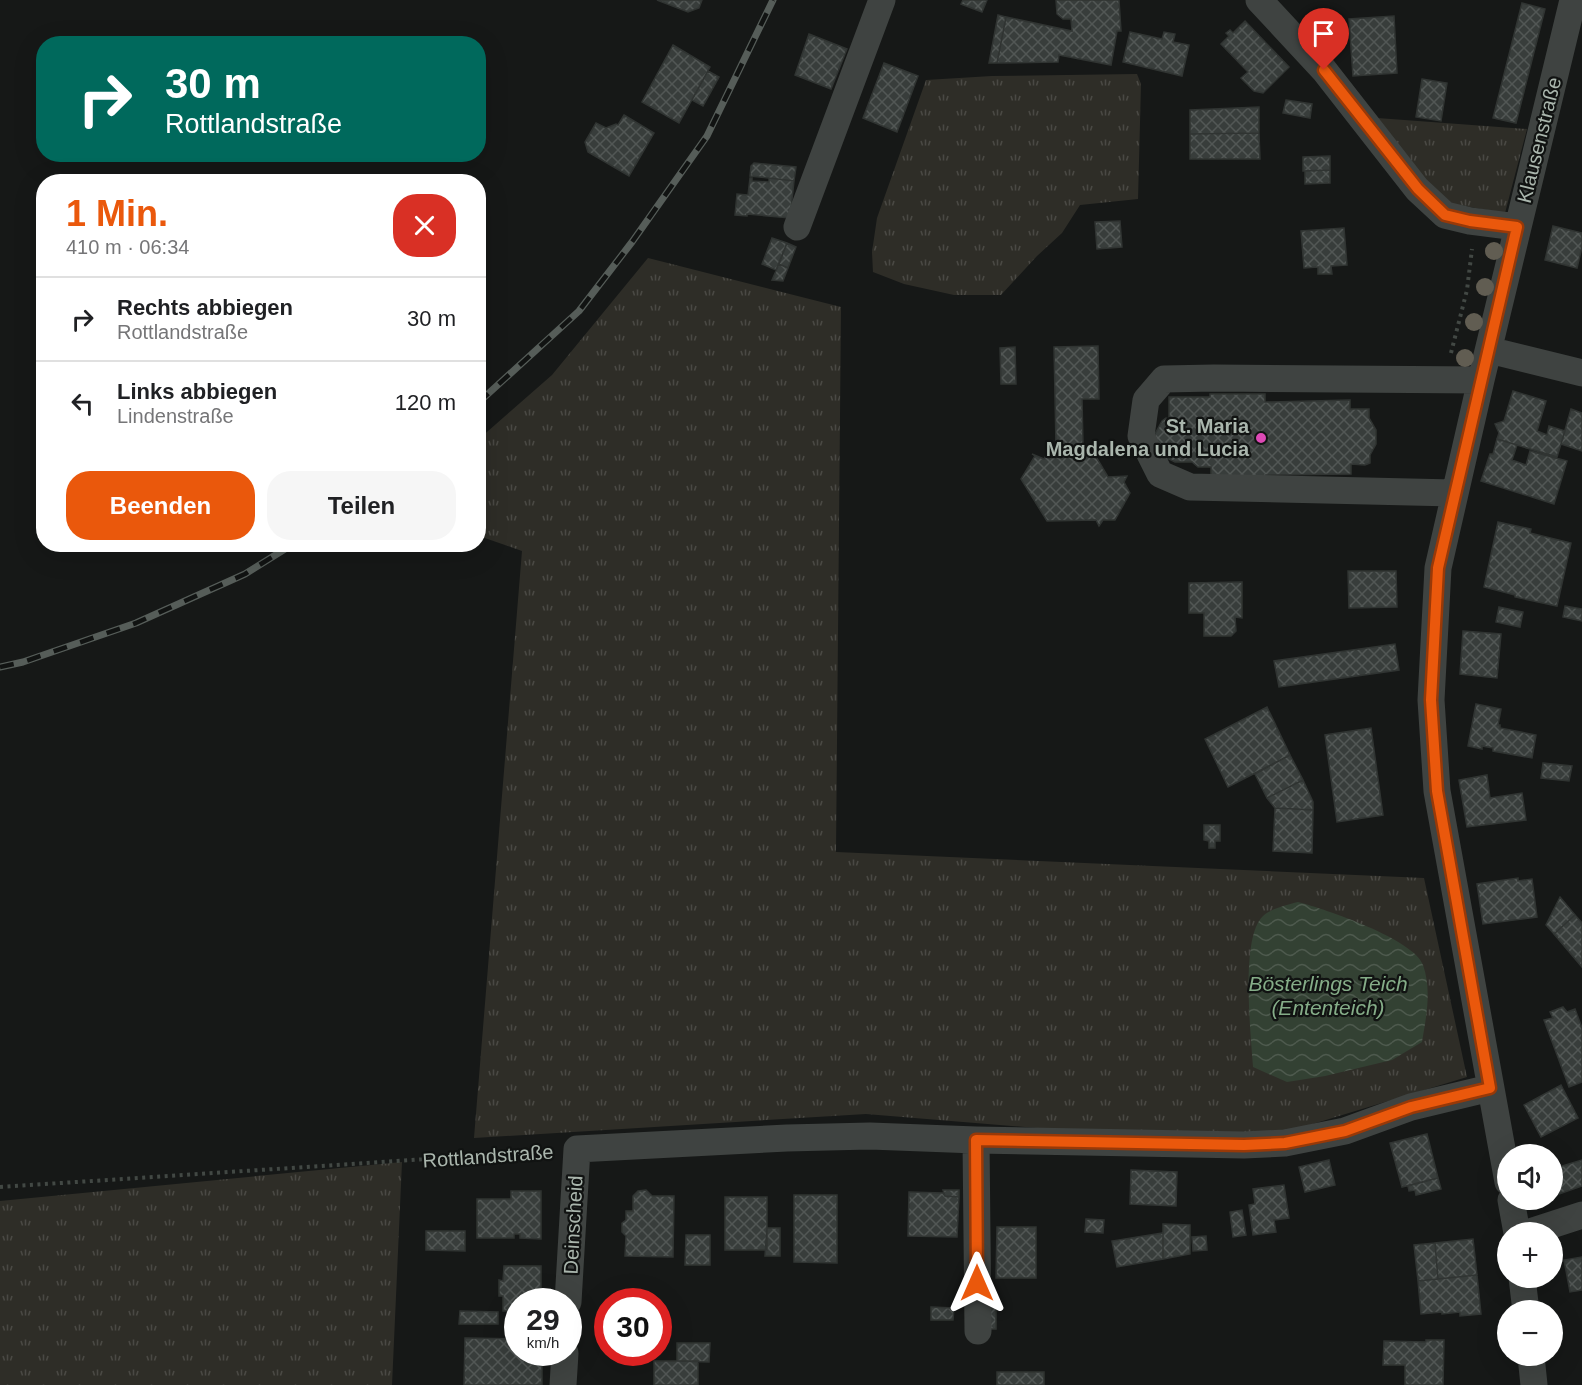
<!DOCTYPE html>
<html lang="de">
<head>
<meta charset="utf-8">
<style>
	:root { --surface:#fff; --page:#f6f6f6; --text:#202124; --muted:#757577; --line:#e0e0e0; --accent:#ea580c }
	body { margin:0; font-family:Helvetica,sans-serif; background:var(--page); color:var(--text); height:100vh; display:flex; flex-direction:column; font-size:22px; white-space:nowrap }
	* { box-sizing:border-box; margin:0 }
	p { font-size:20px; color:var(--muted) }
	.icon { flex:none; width:33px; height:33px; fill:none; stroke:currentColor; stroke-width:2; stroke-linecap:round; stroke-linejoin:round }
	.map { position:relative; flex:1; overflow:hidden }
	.panel { position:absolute; left:36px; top:174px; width:450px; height:378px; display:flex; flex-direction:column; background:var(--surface); border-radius:24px; box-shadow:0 6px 24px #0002 }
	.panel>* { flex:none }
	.banner { position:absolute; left:36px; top:36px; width:450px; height:126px; border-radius:24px; box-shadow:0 6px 24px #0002; background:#00695c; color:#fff; overflow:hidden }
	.controls { position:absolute; left:1497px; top:1144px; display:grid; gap:12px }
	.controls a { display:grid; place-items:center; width:66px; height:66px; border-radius:50%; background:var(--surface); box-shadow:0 6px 24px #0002; font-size:30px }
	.speed { position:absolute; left:504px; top:1288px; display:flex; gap:12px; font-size:30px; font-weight:700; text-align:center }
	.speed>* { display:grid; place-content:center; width:78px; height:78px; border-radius:50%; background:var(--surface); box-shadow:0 6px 24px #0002; line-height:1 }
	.speed small { font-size:15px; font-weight:400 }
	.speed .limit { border:9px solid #d22; background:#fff; color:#111 }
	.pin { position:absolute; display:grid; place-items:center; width:51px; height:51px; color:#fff; margin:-62px -26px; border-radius:50% 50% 50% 0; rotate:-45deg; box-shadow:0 0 6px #0007 }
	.pin .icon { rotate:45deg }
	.me { position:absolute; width:66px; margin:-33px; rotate:0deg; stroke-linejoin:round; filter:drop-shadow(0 0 4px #0008) }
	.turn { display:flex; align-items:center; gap:21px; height:126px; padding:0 30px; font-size:27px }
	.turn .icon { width:78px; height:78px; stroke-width:2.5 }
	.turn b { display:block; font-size:42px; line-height:51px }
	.round { display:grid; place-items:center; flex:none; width:63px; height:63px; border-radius:24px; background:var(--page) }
	.summary { display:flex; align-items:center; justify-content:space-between; height:102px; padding:0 30px }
	h1 { font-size:36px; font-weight:800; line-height:45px; color:var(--accent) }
	.button { display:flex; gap:12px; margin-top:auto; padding:12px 30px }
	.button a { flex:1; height:69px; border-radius:24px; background:var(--accent); color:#fff; font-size:24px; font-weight:800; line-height:69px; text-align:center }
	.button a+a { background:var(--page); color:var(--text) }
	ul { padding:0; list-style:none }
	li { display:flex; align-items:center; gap:18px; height:84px; padding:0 30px; border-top:2px solid var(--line) }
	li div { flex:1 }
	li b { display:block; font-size:22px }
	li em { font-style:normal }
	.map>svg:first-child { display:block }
	.grass { fill:url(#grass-tufts) }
	.water { fill:url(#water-waves) }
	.building { fill:url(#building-cross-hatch); stroke:#303432; stroke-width:1.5 }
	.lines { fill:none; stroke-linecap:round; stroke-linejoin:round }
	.path { stroke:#424844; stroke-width:4; stroke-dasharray:3 4.5; stroke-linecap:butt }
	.minor { stroke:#3f4341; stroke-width:27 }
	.rail-casing { stroke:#565d59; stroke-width:7 }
	.rail { stroke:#111312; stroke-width:4.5; stroke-dasharray:14; stroke-linecap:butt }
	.tree { fill:#615d52 }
	.route-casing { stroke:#983908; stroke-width:15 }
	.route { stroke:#ea580c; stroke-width:10 }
	.poi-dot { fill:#dd49b5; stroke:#111312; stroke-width:2 }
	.labels { text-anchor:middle; stroke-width:4.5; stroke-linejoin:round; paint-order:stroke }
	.street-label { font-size:20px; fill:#aab6ad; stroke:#111312 }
	.poi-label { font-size:20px; font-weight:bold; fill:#aab6ad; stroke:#111312; text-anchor:end }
	.water-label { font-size:21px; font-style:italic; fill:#85ad88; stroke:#111312 }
</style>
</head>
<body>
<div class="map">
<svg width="1582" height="1385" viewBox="0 0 1582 1385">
	<defs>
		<pattern id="grass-tufts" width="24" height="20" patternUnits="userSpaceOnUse" patternTransform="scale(1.5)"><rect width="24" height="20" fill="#2e2d27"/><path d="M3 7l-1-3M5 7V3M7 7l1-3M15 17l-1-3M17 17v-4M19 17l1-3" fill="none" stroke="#4a4944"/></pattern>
		<pattern id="water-waves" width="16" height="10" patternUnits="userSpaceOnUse" patternTransform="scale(1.5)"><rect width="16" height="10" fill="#334133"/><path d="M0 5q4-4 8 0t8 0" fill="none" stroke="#4e5a4e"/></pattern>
		<pattern id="building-cross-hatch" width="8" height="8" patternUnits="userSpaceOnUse" patternTransform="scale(1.5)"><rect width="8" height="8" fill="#383d3b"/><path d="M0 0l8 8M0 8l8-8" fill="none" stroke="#525755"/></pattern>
	</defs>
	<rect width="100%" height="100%" fill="#161817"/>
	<path class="grass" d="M1137,74l4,10 -3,115 -58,6 -18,28 -25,23 -36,39h-47l-50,-11 -31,-12 -1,-20 5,-34 49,-138 66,-4z
		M1377,118l150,11 -22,84 -65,-11z
		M648,258l193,49 -5,545 588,26 43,199 -223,68 -378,-31 -392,24 48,-587 -43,-15v-97l73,-64z
		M402,1162l-10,223h-392v-184z"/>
	<path class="water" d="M1298,902c27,7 116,37 125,63 9,25 3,53 -1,77l-30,18 -67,16 -38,6 -34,-15c-2,-31 -13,-130 10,-151 9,-8 24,-11 35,-14z"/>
	<path class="building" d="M657,0h45l-3,8 -11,4z
		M963,0h24l-5,12 -21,-8z
		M1056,0h63l2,31h-4l-6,34 -52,-10 -1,7 -61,1 9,-46 66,14 -1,-12h-8l-6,-5z
		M1522,3l23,6 -29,114 -23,-5z
		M998,15l8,2 -9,46h-8z
		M1394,16l3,57 -44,3 -4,-57z
		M1245,21l44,46 -26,26 -9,-2 -13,-13 7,-6 -27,-28 8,-8 -3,-3 4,-3 3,3z
		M1130,32l32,7 2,-7 11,2 -2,8 16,3 -7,31 -59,-14z
		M809,34l38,15 -16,40 -36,-14z
		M673,45l37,22 -31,56 -37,-21z
		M884,63l34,13 -21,56 -34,-14z
		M708,71l11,6 -16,29 -11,-6z
		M1422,79l25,4 -6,38 -25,-4z
		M1286,100l26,4 -2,14 -27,-5z
		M1259,107v26l-69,1v-24z
		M624,115l30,18 -25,43 -41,-24 -3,-10 11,-19 10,5 10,-4 2,1z
		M1259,133l1,26h-70v-25z
		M1330,156v14l-27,1v-14z
		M754,163l42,4 -2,14 -44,-5 1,-10z
		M1330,170v13l-25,1v-13z
		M750,178h2v3l17,1v-4l25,3 -4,37 -43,-4v2l-12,-1 2,-21 11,1z
		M1120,221l2,26 -25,2 -2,-27z
		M1553,226l29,7v14l-5,21 -32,-8z
		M1344,228l3,37 -16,1 1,8h-14v-7l-14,1 -3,-37z
		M772,238l15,5 -11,27 -14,-6z
		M787,243l9,4 -8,21 -9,-4z
		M779,264l9,4 -5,13 -11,-1z
		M1098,346l1,53h-17l1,46 -27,1 -2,-99z
		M1015,347l1,37h-15l-1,-36z
		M1513,391l33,10 -9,30 10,4 2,-9 16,5 -8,26 -60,-18 2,-6 -4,-9 9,-3z
		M1210,394h55v8l85,-2v9h19v9l7,12v14l-6,11v8l-5,2 -14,-1v10l-85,1 1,8 -56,1v-17h-13l-6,-5h-17l-10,-5 -10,-17v-6l7,-13 4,-3 3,1v-22h41z
		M1571,409l11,4v38l-21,-7z
		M1497,439l20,6 -5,15 14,5 4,-14 37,10 -13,43 -73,-23 9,-27h3z
		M1089,445l19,32 19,-1 -3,6 6,11 -15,27h-12l-4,6 -3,-6 -49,1 -26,-42 14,-23 -3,-2 12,5 8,-13z
		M1498,522l33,7 -1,4 41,10 -14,63 -42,-9v-2l-31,-8z
		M1348,571h48l1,36 -48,1z
		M1242,582v36l-7,-1 1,14 -5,5h-27v-23h-15v-30z
		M1565,606l17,3v12l-19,-4z
		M1499,607l24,5 -3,15 -24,-5z
		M1463,631l38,3 -4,44 -37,-4z
		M1395,644l4,26 -120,17 -5,-26z
		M1476,704l25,5 -3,16h2v3l36,7 -4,23 -39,-7v-3l-11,-2v3l-14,-3z
		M1267,707l23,48 -62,32 -23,-48z
		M1371,728l12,87 -46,7 -12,-87z
		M1290,755l13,25 -36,18 -12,-24z
		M1543,763l29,3 -3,15 -28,-3z
		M1487,775l3,23 32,-5 4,27 -59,7 -8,-47z
		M1303,780l10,22v8l-38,-2 -8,-10z
		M1275,808l38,2 -1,43 -39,-2z
		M1204,825h16v16h-5v7h-6v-7l-5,-1z
		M1518,878v3l14,-2 5,38 -54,7 -6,-40z
		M1560,897l15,18 -21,19 -8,-9z
		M1575,915l7,8v44l-28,-33z
		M1563,1007l4,5 8,-3 7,19v54l-13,5 -25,-67 9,-2 -3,-6z
		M1561,1085l17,33 -37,19 -17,-32z
		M1427,1134l11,44 -36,9 -12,-44z
		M1329,1160l6,25 -30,7 -6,-25z
		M1582,1160v26l-23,8 -7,-25z
		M1131,1170l46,2 -1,34 -46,-2z
		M1438,1178l3,11 -25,6 -1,-5 -6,1 -1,-5z
		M1284,1185l5,33 -15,2 2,12 -23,3 -4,-30 6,-1 -2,-15z
		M646,1190l6,6h22l-1,61 -48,-1 1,-20 -4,-4v-9l4,-3v-9h7v-15l5,-5z
		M943,1190h16v7l-14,-1z
		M511,1191h30v48l-21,-1v-4h-6v4h-37v-39h34z
		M909,1192l34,1 2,3 14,1 -2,40 -49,-1z
		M794,1195h43v68l-43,-1z
		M725,1197h42v53h-42z
		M1242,1210l4,25 -13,2 -3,-25z
		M1086,1219l18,1 -1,13 -18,-1z
		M1163,1224l27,1v29l-27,5z
		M997,1227h39v51h-40z
		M767,1228h13v28h-15z
		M426,1231h39v20l-39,-1z
		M1163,1233v26l-46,8 -5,-26z
		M686,1235h24v30h-25z
		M1206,1236l1,14 -14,1 -1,-14z
		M1473,1239l4,36 -39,4 -3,-36z
		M1435,1243l3,36 -20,2 -4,-36z
		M1582,1257v33l-12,2 -6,-32z
		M504,1266h37v36h-23v9h-15v-15h-4v-16l4,1z
		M1477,1275l4,39 -21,2v-4l-18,2v-2l-21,2 -3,-33z
		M984,1304h12v25h-13z
		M931,1307l23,1 -1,12h-22z
		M460,1311l38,1v12h-39z
		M465,1338l53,1v14h24v32h-78z
		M1426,1340h18l-1,45h-38v-20h-22l1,-24 42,1z
		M677,1343h33l-1,19 -32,-1z
		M654,1361h44v24h-44z
		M997,1372h47v13h-47z"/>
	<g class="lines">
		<path class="path" d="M1451,353l16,-63 5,-41
			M0,1187l550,-36"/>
		<path class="minor" d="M1259,0l65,70 93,119 28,26 25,6 47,6
			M797,227l85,-227
			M1489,350l93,23
			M1454,493l-264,-6 -30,-13 -19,-38 5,-36 18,-21 50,-1 267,2
			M976,1140l2,191
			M1508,1182l-71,-391 -6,-91 7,-132 43,-188 92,-380
			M1511,1200l6,33
			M1527,1233l55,-18
			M1522,1278l4,33
			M568,1302l9,-153 210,-11 83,-2 106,4 268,5 41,-2 60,-12 66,-24 79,-19
			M1531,1356l3,29
			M563,1385l2,-32"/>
		<defs>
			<path id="rail" d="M478,403l101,-92 53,-69 75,-106 66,-136
				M0,667l23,-5 113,-39 109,-49 48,-30"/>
		</defs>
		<use href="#rail" class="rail-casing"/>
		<use href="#rail" class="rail"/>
	</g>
	<g class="tree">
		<circle cx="1494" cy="251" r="9"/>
		<circle cx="1485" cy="287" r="9"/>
		<circle cx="1474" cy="322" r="9"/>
		<circle cx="1465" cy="358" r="9"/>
	</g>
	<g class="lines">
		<defs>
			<path id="route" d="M977,1283l-1,-143 268,5 41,-2 60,-12 66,-24 79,-19 -53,-297 -6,-91 7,-132 79,-341 -47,-6 -25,-6 -27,-26 -94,-119"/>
		</defs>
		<use href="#route" class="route-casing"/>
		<use href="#route" class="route"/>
	</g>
	<circle class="poi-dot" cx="1261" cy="438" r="6"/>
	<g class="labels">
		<g class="street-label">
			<text transform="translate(1539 140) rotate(-76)" y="7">Klausenstraße</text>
			<text transform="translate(488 1156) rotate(-4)" y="7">Rottlandstraße</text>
			<text transform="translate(573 1225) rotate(-87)" y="7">Deinscheid</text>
		</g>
		<g class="poi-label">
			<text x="1249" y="433">St. Maria<tspan x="1249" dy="23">Magdalena und Lucia</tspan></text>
		</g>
		<g class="water-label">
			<text x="1328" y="991">Bösterlings Teich<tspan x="1328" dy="24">(Ententeich)</tspan></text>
		</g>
	</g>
</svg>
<div class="controls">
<a><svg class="icon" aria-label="sound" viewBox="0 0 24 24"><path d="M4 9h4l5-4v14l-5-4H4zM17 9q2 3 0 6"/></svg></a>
<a>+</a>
<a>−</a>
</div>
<div class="speed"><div>29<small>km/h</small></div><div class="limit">30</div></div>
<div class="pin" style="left:1324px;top:70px;background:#d93025"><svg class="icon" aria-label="arrive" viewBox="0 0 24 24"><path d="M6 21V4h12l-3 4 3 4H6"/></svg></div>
<svg class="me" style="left:977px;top:1283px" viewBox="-20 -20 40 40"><path d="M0-17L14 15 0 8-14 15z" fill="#ea580c" stroke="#fff" stroke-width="4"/></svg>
<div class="banner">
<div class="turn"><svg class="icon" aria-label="right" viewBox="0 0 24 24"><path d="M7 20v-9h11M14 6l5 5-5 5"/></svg><div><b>30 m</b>Rottlandstraße</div></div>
</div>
<section class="panel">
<div class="summary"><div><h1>1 Min.</h1><p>410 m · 06:34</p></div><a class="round" style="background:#d93025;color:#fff"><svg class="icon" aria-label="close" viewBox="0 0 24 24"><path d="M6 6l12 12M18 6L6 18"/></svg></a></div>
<ul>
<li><svg class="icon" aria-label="right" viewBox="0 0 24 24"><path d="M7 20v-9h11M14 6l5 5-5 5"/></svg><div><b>Rechts abbiegen</b><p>Rottlandstraße</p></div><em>30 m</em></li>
<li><svg class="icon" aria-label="left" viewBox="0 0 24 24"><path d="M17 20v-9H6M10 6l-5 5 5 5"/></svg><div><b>Links abbiegen</b><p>Lindenstraße</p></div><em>120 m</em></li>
</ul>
<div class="button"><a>Beenden</a><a>Teilen</a></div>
</section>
</div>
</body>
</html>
